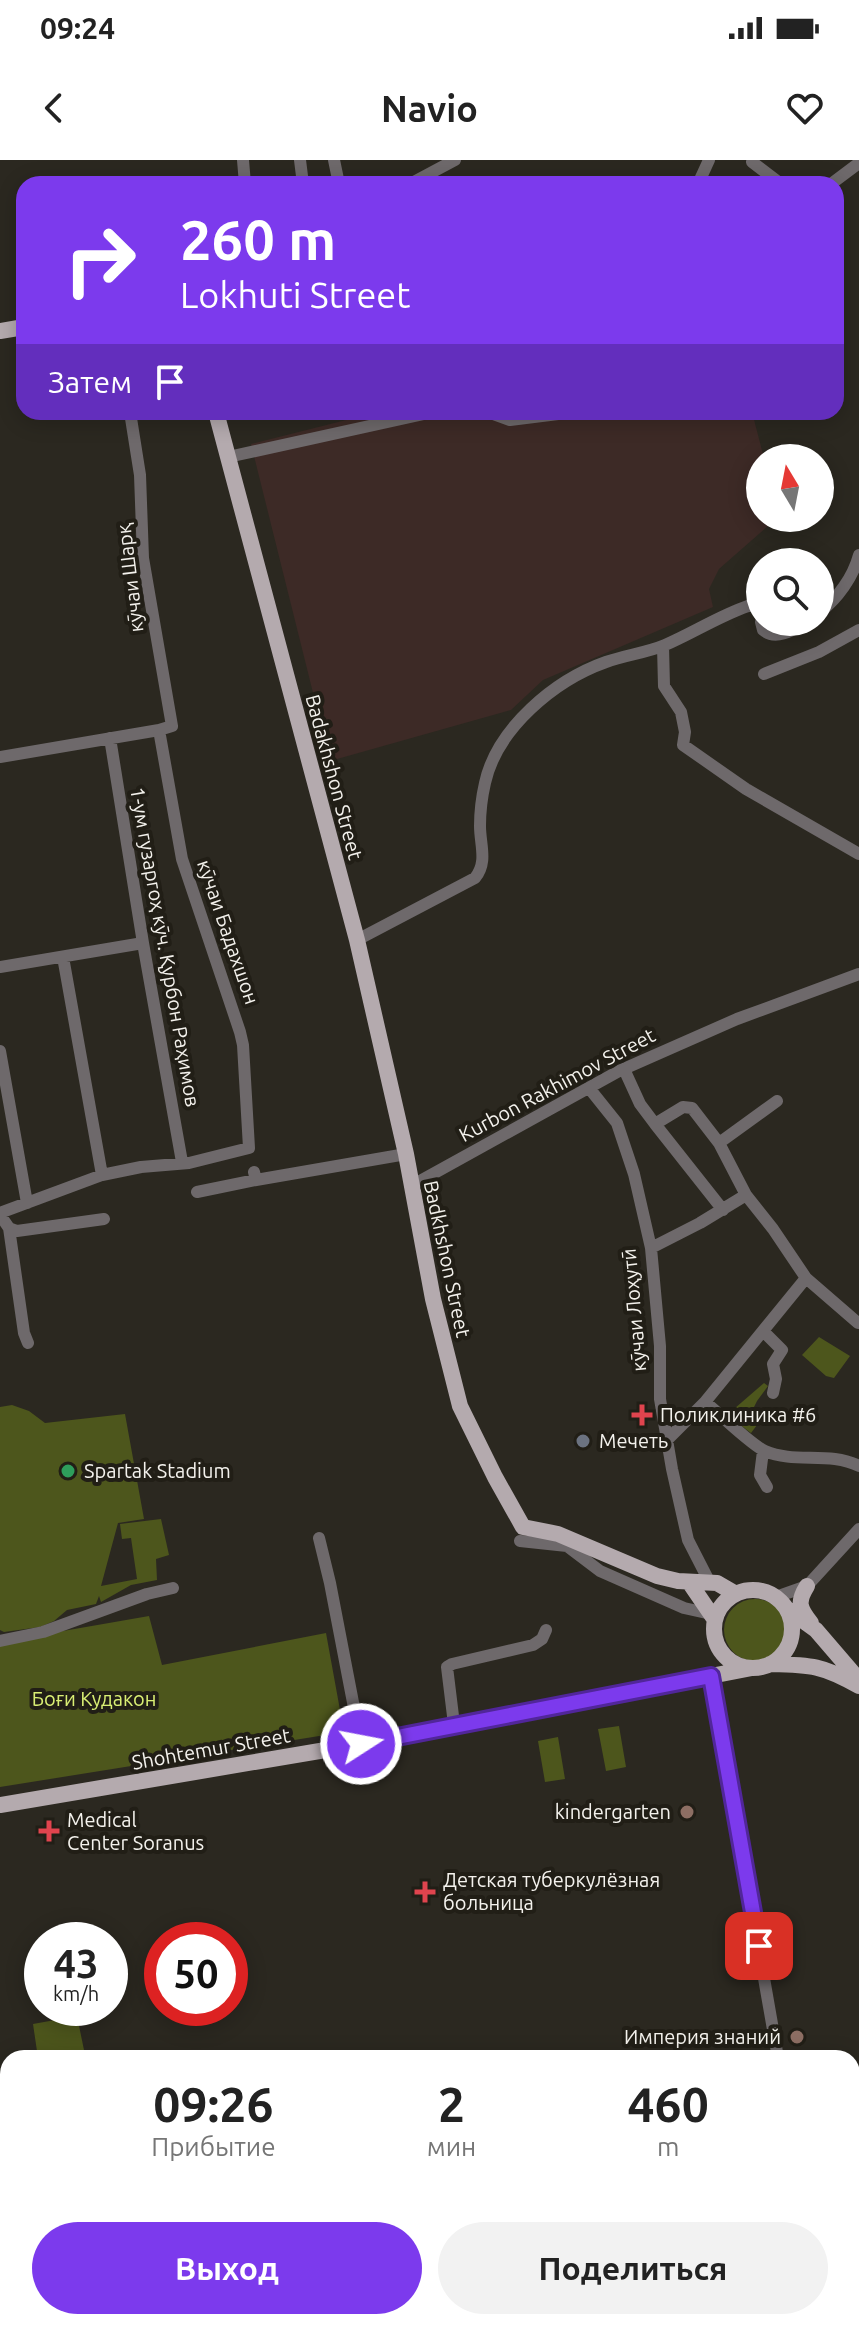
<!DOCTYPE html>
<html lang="ru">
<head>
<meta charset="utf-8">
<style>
	:root { --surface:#fff; --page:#f2f2f2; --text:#222; --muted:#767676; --accent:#7c3aed }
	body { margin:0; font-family:Ubuntu,sans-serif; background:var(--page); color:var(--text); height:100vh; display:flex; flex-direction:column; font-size:30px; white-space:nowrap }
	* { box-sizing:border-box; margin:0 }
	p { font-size:26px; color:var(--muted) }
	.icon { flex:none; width:44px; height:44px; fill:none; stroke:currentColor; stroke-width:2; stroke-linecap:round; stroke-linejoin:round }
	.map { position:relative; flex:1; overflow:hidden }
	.details { position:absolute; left:0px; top:1890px; width:860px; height:280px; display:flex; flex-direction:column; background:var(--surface); border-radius:24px 24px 0 0; box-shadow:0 4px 20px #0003 }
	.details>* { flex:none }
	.banner { position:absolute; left:16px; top:16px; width:828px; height:244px; border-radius:24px; box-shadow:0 4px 20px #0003; background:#7c3aed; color:#fff; overflow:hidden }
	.needle { width:52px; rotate:350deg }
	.tools { position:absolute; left:746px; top:284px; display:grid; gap:16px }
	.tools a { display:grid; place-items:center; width:88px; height:88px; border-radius:50%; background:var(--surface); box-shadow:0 4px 20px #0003; font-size:40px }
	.speed { position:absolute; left:24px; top:1762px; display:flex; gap:16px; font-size:40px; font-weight:700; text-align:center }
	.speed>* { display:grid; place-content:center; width:104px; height:104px; border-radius:50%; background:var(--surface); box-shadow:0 4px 20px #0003; line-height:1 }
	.speed small { font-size:20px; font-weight:400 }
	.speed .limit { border:12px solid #d22; background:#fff; color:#111 }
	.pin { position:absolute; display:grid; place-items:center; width:68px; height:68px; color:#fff; margin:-34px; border-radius:16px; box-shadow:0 4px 12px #0006 }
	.me { position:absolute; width:88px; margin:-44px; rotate:79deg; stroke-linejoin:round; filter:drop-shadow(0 0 6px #0008) }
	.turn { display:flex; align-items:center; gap:28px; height:168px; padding:0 32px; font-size:36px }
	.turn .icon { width:104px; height:104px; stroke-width:2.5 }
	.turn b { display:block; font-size:56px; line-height:68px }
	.then { display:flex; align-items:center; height:76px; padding:0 32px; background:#0003; gap:16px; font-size:30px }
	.eta { display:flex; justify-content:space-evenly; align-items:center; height:136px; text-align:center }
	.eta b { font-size:48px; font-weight:600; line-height:56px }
	.action { display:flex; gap:16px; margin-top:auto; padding:16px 32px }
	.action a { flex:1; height:92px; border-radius:48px; background:var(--accent); color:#fff; font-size:32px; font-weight:600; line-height:92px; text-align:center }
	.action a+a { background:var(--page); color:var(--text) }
	.status { display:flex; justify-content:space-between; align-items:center; height:56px; padding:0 40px; background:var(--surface); direction:ltr }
	.status svg { height:22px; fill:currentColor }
	header { display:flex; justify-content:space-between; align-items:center; height:104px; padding:0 32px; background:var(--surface); font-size:36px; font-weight:600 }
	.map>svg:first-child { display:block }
	.commercial { fill:#3d2a26 }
	.green { fill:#4d561c }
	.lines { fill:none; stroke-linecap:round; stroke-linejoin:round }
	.minor { stroke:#6e696b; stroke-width:12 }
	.major { stroke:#b4aaae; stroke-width:16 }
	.route-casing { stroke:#51269a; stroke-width:20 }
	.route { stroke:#7c3aed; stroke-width:14 }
	.health-dot { fill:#e0444e; stroke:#211e16; stroke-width:3 }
	.worship-dot { fill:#6b7280; stroke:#211e16; stroke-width:3 }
	.leisure-dot { fill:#2e9e5b; stroke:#211e16; stroke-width:3 }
	.education-dot { fill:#8d6e63; stroke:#211e16; stroke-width:3 }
	.labels { text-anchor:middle; stroke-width:8; stroke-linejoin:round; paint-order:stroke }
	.street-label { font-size:20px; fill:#f4f2ed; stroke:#211e16 }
	.poi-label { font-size:20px; fill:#f4f2ed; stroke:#211e16; text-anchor:start }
	.park-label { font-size:20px; fill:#d9ee74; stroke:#211e16 }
</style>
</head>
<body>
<div class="status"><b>09:24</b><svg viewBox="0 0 49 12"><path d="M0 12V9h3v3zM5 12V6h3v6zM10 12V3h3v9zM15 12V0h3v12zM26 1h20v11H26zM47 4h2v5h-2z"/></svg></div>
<header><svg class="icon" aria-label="back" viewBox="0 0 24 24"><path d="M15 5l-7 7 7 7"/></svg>Navio<svg class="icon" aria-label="heart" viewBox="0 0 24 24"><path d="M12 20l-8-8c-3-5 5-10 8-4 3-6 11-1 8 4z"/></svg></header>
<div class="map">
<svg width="859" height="2170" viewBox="0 0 859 2170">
	<rect width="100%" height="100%" fill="#2b2820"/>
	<path class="commercial" d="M378,252h374l12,46h-4v60h17l-58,51 -10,20 4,18 -170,73 -32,30 -181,51 -79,-317z"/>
	<path class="green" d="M819,1177l31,19 -16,22 -8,-2 -24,-21z
		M764,1223l4,3 -11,15 -7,14 10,6 -9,12 -24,-18z
		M12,1245l17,6 16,12 80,-9 19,105 -26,4 -17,63 36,-7 -6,-41 -9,1 -2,-15 41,-5 8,36 -13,4 1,21 -26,5 -30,17 -2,-6 -3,8 -29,6 -13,11 -14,6 -36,5 -4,-2v-223z
		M724 1470a31 31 0 1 1 62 0a31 31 0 1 1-62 0Z
		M149,1456l13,49 164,-32 18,99 -344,55v-145z
		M619,1566l7,41 -20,4 -8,-42z
		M558,1577l7,42 -20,3 -7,-41z
		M77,1856l7,34 -34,8h-12l-5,-34z"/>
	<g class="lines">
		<path class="minor" d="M243,0l2,24
			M300,0l3,24
			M334,0l5,24
			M752,2l29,22
			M410,24l45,-24
			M698,24l11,-24
			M831,24l28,-21
			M488,252l22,8 64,-8
			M228,297l205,-45
			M820,452c18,-14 33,-35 39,-57
			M761,462l2,8c13,11 30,0 44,-8
			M663,486l1,40 17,26 4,20 -2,13 63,44 113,65
			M764,514l55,-22 40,-22
			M110,578l33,205 39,219
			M0,597l159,-27 13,-4 -29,-168 -3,-83 -10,-63
			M357,780l118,-62c13,-16 5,-33 5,-52 0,-14 2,-30 5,-43 12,-55 70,-103 121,-121 19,-7 40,-9 59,-17 28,-12 54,-29 83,-39h8l4,9
			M63,797l39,218
			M0,807l143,-24
			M0,891l27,152
			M624,909l16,35 15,20 28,-17 9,1 27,35 27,52 27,34 33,49 52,45
			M589,928l28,35 17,51 17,74 9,98v53l12,70 16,71 22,43
			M655,964l68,86
			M719,983l58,-42
			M254,1012l2,8 150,-26
			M411,1026l208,-115 118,-52 122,-45
			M197,1032l59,-12
			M0,1053l102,-38 39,-8 48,-4 60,-15 -6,-103 -3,-13 -58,-173 -23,-129
			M0,1055l9,13 15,105 4,10
			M9,1068l8,3 87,-12
			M651,1088l49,-25 46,-28
			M763,1171l19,19 -9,14 3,15 -3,14
			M705,1242c14,11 46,43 60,49 30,13 64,0 94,15
			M667,1280l38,-38 101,-124
			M763,1291l-3,24 7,12
			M319,1378l11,45 31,161
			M520,1381l47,5 33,25 84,37 27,6
			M776,1437l31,-11 52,-57
			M0,1481l43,-9 104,-38 26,-6
			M711,1516l67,382
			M453,1556l-6,-49 5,-3 81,-19 9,-6 4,-9
			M0,1984l8,46
			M0,2098l8,-1
			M32,2162l1,8
			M141,2162l10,8
			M804,2162l2,8
			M668,2170l6,-8"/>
		<path class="major" d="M0,171l24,-4
			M216,252l141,528 49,214 27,145 27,107 35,71 28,50 35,7 99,42 21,5 39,2 19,11
			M689,1422l26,38
			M807,1426c-10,16 -8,22 4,37
			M714 1469a39 39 0 1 1 78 0a39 39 0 1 1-78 0Z
			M787,1449l29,21 43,50
			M770,1504c41,1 52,1 89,22
			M0,1645l361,-61 391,-76"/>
	</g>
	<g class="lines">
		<defs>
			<path id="route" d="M361,1584l350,-68 48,270"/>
		</defs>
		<use href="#route" class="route-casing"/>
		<use href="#route" class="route"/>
	</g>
	<g class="health-dot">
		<path d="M638 1243h8v8h8v8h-8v8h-8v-8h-8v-8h8z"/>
		<path d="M45 1659h8v8h8v8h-8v8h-8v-8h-8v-8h8z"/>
		<path d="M421 1720h8v8h8v8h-8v8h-8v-8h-8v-8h8z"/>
	</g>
	<circle class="worship-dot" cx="583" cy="1281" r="8"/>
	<circle class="leisure-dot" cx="68" cy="1311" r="8"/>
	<g class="education-dot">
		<circle cx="687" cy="1652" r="8"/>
		<circle cx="797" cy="1877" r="8"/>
	</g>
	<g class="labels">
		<g class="street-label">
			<text transform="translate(130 418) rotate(-97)" y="7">кӯчаи Шарқ</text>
			<text transform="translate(334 617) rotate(75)" y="7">Badakhshon Street</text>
			<text transform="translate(228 772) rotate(71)" y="7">кӯчаи Бадахшон</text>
			<text transform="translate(165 787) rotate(80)" y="7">1-ум гузаргоҳ кӯч. Қурбон Раҳимов</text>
			<text transform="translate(557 925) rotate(-28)" y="7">Kurbon Rakhimov Street</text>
			<text transform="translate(447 1099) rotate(78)" y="7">Badkhshon Street</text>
			<text transform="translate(634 1150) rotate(-95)" y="7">кӯчаи Лоҳутӣ</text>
			<text transform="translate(211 1589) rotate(-10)" y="7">Shohtemur Street</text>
		</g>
		<g class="poi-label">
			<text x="660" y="1262">Поликлиника #6</text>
			<text x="599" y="1288">Мечеть</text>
			<text x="84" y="1318">Spartak Stadium</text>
			<text x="671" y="1659" text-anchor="end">kindergarten</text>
			<text x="67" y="1667">Medical<tspan x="67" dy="23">Center Soranus</tspan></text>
			<text x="443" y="1727">Детская туберкулёзная<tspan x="443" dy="23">больница</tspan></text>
			<text x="781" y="1884" text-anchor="end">Империя знаний</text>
		</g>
		<g class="park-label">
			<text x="94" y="1546">Боғи Кудакон</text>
		</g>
	</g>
</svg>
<div class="tools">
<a><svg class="needle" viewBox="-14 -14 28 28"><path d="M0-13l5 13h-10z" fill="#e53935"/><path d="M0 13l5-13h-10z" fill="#767676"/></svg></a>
<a><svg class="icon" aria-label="search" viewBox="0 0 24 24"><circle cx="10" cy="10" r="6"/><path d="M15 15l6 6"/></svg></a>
</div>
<div class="speed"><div>43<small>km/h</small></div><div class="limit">50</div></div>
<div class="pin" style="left:759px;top:1786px;background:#d93025"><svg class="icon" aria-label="arrive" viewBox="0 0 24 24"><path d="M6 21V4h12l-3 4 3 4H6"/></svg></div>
<svg class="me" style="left:361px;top:1584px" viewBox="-20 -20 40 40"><circle r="17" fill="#7c3aed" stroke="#fff" stroke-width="3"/><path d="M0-11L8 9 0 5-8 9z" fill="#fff"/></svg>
<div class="banner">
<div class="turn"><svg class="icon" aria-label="right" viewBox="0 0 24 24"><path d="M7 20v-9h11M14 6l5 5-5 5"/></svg><div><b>260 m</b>Lokhuti Street</div></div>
<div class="then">Затем<svg class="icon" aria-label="arrive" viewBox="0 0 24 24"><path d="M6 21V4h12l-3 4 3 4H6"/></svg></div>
</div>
<section class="details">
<div class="eta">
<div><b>09:26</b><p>Прибытие</p></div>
<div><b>2</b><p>мин</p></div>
<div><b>460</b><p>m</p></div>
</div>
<div class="action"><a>Выход</a><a>Поделиться</a></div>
</section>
</div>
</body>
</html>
